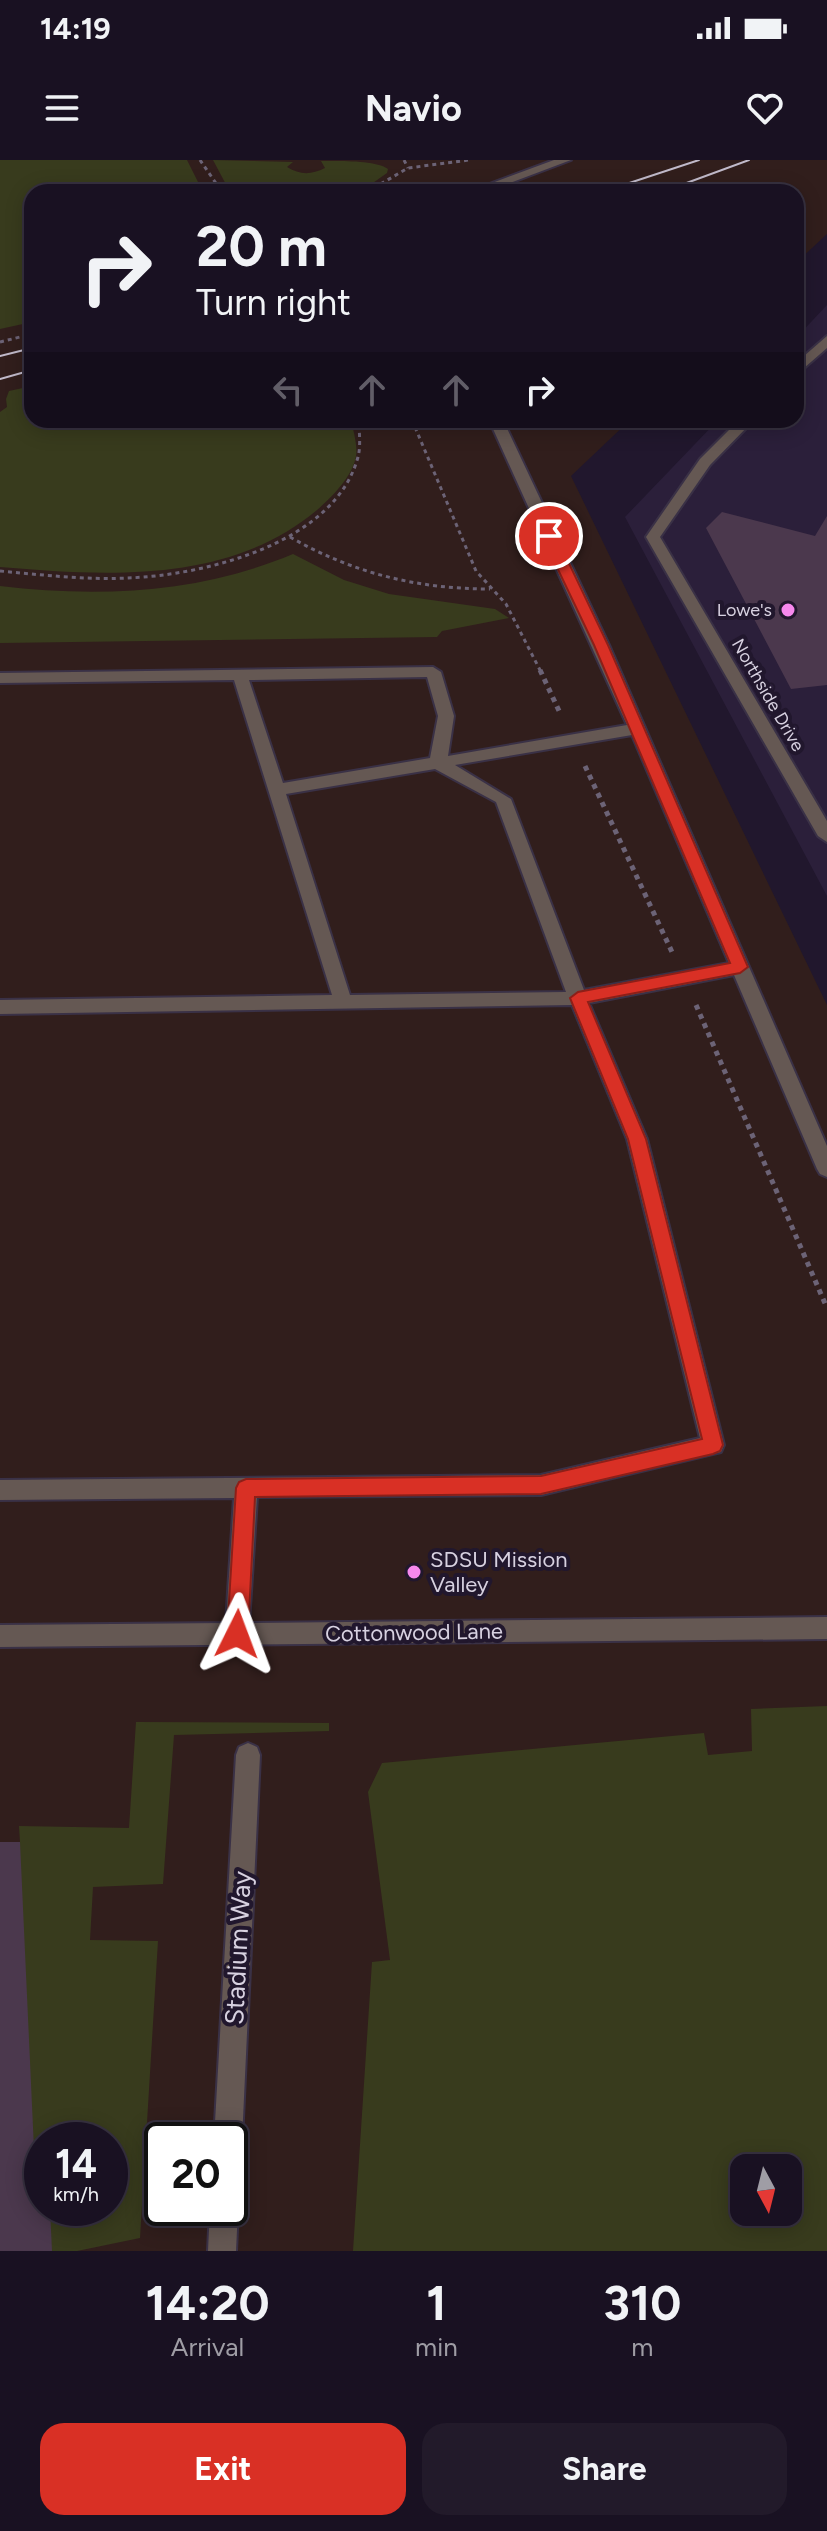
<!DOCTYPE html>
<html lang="en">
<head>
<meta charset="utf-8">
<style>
	:root { --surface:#191122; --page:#221a2a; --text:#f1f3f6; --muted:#9f9da5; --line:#373140; --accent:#d93025 }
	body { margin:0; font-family:Figtree,sans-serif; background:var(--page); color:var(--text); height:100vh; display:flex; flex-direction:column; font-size:30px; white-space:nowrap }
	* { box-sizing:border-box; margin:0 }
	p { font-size:26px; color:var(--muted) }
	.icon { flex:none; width:44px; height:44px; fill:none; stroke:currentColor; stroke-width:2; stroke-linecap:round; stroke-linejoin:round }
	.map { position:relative; height:2091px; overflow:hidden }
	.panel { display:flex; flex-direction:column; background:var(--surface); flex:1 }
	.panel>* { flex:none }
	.hud { position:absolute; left:24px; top:24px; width:780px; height:244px; border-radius:24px; box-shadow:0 4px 20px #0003,0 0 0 2px var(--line); background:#191122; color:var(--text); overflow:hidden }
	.needle { width:52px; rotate:173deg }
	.buttons { position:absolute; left:730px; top:1994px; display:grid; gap:16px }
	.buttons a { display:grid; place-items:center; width:72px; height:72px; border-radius:16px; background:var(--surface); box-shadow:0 4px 20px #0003,0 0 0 2px var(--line); font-size:40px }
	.speed { position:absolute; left:24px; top:1962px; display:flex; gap:16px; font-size:40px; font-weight:700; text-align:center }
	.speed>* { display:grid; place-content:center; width:104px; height:104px; border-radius:50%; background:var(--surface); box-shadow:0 4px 20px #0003,0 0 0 2px var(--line); line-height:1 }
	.speed small { font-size:20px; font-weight:400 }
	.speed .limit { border:4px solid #111; border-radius:12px; background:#fff; color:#111 }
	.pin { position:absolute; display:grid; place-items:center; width:68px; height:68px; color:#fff; margin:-34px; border:4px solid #fff; border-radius:50%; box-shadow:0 2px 8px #0007 }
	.me { position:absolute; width:88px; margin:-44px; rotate:3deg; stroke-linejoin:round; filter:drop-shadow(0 0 6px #0008) }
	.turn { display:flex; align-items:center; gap:28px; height:168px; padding:0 40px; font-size:36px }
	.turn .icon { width:104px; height:104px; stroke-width:2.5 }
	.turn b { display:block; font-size:56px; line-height:68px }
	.lanes { display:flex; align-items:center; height:76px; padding:0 40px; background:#0003; justify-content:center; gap:40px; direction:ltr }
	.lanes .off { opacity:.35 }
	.eta { display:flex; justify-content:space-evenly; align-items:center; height:136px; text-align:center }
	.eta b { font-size:48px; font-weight:700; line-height:56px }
	.cta { display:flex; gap:16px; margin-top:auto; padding:16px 40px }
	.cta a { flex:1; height:92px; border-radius:24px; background:var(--accent); color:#fff; font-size:32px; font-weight:700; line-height:92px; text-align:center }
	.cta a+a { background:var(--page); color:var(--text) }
	.status { display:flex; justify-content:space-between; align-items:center; height:56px; padding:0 40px; background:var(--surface); direction:ltr }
	.status svg { height:22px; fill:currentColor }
	header { display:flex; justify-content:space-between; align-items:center; height:104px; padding:0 40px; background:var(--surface); font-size:36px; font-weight:700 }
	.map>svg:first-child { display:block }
	.built { fill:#2b1f3a }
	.education { fill:#311e1c; fill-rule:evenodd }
	.green { fill:#383b1d; fill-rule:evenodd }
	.building { fill:#4b384d }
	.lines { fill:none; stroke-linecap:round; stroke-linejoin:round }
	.minor-casing { stroke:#3a3146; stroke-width:4 }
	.path-far1 { stroke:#6c6376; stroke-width:3; stroke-dasharray:4 4; stroke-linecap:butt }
	.path { stroke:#6c6376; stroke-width:5; stroke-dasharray:5 5; stroke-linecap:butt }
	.minor { fill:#655853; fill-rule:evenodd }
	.tram { stroke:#c1baca; stroke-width:2 }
	.route { fill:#d93025; stroke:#8d1f18; stroke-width:2 }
	.poi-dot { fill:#f688ed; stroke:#21172d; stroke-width:3 }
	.labels { text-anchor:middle; stroke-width:8; stroke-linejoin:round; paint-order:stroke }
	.far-poi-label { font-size:18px; fill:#d7d1e0; stroke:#21172d; text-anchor:end }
	.far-street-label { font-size:18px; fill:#d7d1e0; stroke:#21172d }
	.poi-label { font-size:22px; fill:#d7d1e0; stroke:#21172d; text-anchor:start }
	.street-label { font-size:22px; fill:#d7d1e0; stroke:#21172d }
	.near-street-label { font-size:26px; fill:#d7d1e0; stroke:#21172d }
</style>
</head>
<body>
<div class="status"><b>14:19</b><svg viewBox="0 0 49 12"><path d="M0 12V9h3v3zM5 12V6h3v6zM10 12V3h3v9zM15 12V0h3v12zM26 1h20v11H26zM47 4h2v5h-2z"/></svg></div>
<header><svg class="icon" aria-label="menu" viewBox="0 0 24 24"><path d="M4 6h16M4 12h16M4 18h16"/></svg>Navio<svg class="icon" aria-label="heart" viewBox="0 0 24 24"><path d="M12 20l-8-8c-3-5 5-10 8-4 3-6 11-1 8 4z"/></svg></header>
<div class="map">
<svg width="827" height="2091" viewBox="0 0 827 2091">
	<rect width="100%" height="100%" fill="#21172d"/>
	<path class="built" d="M827,145v591l-202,-379 93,-97h78v-82z"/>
	<path class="education" d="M0,0h827v74l-31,29v-71h-764v228h598l-59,56 256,529v1246h-827zM42,1980h68v68h-68zM162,1980h68v68h-68zM744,2008h44v44h-44z"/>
	<path class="green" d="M0,0h187l16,32h-171v130l-32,7z
		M213,0l80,2 -6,5c13,8 24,8 38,1l-4,-7c19,0 55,-1 67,8l-1,4 -27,19h-130z
		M32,226v34h319c2,10 7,26 5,36 -3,20 -25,42 -39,54 -88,74 -210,66 -317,57v-155l7,-5 -1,-8 3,-8z
		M293,394l51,26 45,14 106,15 14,9 -67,13 -5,6 -437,6v-57c100,12 200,7 293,-32z
		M827,1546v545h-474l19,-289 18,-2 -22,-168 14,-29 322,-30 4,22 44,-4 -1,-42zM744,2008h44v44h-44z
		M136,1562l193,1v8l-155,4 -11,149 -70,3 -3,53 68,1 -18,297 -63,13h-77v-409h20l-1,-16 110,2zM42,1980h68v68h-68z"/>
	<path class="building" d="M722,352l93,24 12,-20v169l-36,4 -85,-161z
		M0,1682h20l14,307 8,-1v60h8l2,43h-52z"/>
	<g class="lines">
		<defs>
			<path id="minor" d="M554,0h17l-85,32h-18z
				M827,176v12l-31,27v-12z
				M489,260h14l106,225 218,501v31l-7,-3 -3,-5 -83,-194 -145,28 58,136 77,306 -3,7 -180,43 -284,2 -8,126 578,-6v22l-827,8v-22l226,-2 8,-125 -234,2v-20l541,-5 159,-37 -73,-299 -55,-134 -572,9v-14l332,-5 -98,-315 -234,3v-10l433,-6 8,5 13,44 -6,40 179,-31zM427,517l11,39 -8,42 -147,25 -34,-103zM632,575l97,228 -145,27 -73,-191 -56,-34zM435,609l61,33 70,190 -216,3 -64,-201z
				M739,260h15l-44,45 -50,72 167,284v21l-9,-6 -172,-299 54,-78z
				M248,1583l9,4 3,8 -18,385 -4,10 -8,3v-13h-16l22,-385 3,-8z
				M230,2037l8,11 -2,43h-28l2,-43h20z"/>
		</defs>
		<use href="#minor" class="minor-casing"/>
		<path class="path-far1" d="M200,0l22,32
			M404,0l4,8
			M367,32l41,-24 61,-8
			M0,182l32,-8
			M412,260l64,151 30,33 35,68
			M290,377c63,36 127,52 200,52
			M0,411c43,4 86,9 128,7 78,-3 207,-35 230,-121 3,-11 1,-25 1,-37"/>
		<path class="path" d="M540,510l20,43
			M585,606l87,186
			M696,845l131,303"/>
		<use href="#minor" class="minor"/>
		<path class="tram" d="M602,32l97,-32
			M662,32l87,-32
			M0,196l32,-8
			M0,219l32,-9"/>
	</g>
	<path class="route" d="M544,373l12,3 52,109 140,322 -8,6 -152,29 58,137 77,306 -3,6 -7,3 -172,40 -286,3 -7,137 -3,7 -8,3 -7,-3 -3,-7 9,-146 3,-6 7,-3 295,-3 161,-37 -74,-300 -58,-141 8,-6 152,-29 -136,-318 -52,-109z"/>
	<g class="poi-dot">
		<circle cx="788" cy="450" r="8"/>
		<circle cx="414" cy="1412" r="8"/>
	</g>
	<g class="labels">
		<g class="far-poi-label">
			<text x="772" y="456">Lowe's</text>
		</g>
		<g class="far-street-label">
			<text transform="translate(768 535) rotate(60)" y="6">Northside Drive</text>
		</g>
		<g class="poi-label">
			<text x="430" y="1407">SDSU Mission<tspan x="430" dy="25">Valley</tspan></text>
		</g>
		<g class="street-label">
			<text transform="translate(414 1472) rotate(-1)" y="8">Cottonwood Lane</text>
		</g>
		<g class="near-street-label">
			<text transform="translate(238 1788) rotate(-87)" y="9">Stadium Way</text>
		</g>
	</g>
</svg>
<div class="buttons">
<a><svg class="needle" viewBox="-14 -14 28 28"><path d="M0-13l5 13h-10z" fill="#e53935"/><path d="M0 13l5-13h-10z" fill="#9f9da5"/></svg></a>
</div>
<div class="speed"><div>14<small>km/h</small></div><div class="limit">20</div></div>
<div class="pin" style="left:549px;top:376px;background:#d93025"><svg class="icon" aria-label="arrive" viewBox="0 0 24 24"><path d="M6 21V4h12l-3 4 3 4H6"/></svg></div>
<svg class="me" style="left:237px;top:1474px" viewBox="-20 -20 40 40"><path d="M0-17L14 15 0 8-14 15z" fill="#d93025" stroke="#fff" stroke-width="4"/></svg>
<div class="hud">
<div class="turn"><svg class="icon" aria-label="right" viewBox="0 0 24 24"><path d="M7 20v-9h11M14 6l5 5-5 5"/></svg><div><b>20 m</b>Turn right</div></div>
<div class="lanes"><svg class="icon off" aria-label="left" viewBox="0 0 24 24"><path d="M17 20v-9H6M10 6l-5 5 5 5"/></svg><svg class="icon off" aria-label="ahead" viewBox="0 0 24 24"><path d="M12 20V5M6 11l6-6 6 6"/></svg><svg class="icon off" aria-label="ahead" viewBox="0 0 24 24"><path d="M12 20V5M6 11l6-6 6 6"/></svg><svg class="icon" aria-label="right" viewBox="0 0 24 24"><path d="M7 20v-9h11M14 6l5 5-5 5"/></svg></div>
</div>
</div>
<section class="panel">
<div class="eta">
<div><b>14:20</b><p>Arrival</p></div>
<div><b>1</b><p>min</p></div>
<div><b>310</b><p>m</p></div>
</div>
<div class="cta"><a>Exit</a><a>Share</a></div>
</section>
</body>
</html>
